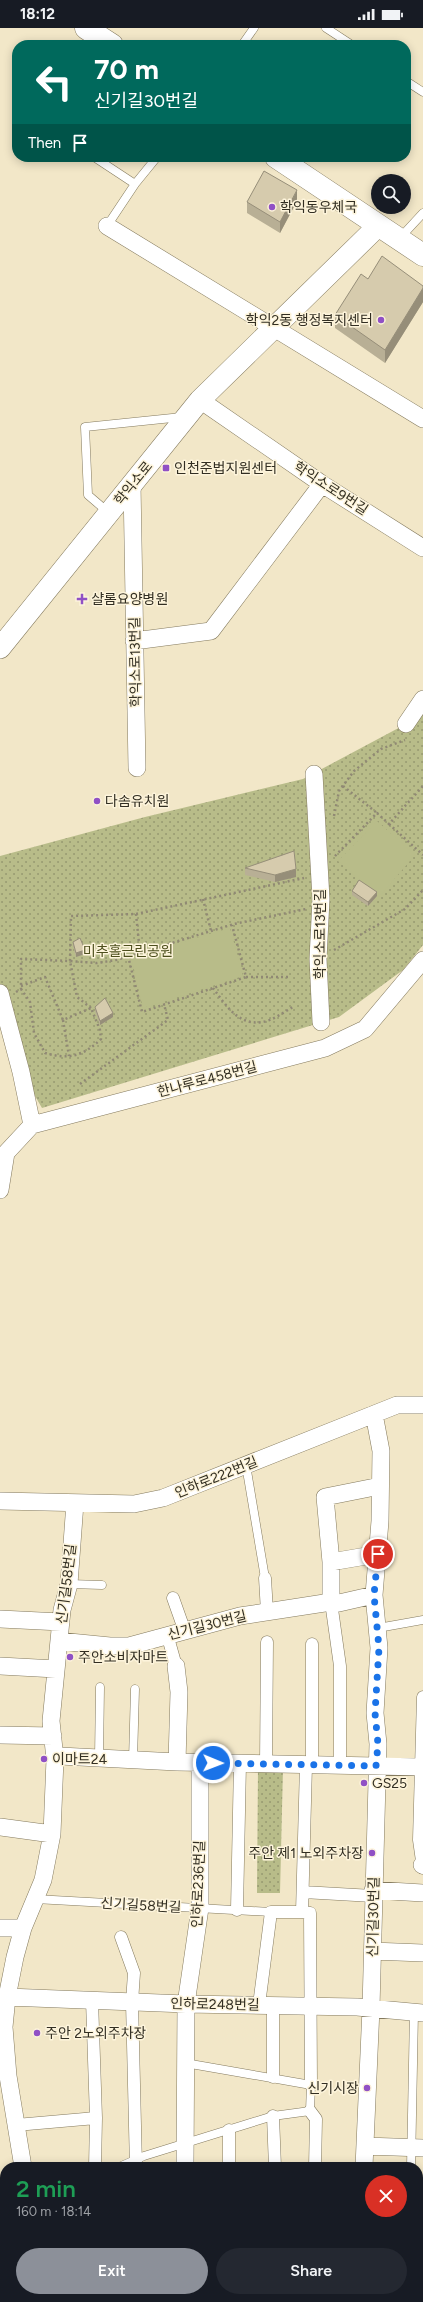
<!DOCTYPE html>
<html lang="en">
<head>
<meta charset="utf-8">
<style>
	:root { --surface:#171b24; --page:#242831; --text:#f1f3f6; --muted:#9ea1a6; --accent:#8c9099 }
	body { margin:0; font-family:Figtree,"Noto Sans KR",sans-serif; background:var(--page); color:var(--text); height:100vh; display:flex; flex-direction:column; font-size:15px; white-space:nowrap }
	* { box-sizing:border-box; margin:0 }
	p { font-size:13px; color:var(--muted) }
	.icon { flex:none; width:22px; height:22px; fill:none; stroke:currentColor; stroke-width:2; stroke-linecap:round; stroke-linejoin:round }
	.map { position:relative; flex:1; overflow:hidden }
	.sheet { position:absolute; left:0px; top:2134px; width:423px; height:140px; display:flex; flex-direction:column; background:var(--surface); border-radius:16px 16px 0 0; box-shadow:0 2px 10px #0003 }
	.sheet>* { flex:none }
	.hud { position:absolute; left:12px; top:12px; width:399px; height:122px; border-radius:16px; box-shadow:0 2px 10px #0003; background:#00695c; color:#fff; overflow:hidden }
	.controls { position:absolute; left:371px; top:146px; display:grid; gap:8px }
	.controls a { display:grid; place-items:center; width:40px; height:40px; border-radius:50%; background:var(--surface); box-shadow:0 2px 10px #0003; font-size:20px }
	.pin { position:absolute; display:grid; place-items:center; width:34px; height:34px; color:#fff; margin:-17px; border:2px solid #fff; border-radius:50%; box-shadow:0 1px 4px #0007 }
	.me { position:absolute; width:44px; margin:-22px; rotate:91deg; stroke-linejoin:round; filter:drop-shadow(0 0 3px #0008) }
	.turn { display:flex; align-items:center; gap:14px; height:84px; padding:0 16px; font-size:18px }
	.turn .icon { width:52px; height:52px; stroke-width:2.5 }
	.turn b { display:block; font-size:28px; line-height:34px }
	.then { display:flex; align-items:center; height:38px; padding:0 16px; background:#0003; gap:8px; font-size:15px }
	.round { display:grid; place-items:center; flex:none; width:42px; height:42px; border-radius:21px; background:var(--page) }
	.headline { display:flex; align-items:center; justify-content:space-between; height:68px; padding:0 16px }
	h1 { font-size:24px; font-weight:600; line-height:30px; color:#1e9e55 }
	.primary-button { display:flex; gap:8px; margin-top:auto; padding:8px 16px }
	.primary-button a { flex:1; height:46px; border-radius:24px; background:var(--accent); color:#fff; font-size:16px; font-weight:600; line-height:46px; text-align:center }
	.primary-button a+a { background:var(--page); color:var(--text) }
	.status { display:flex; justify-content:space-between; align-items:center; height:28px; padding:0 20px; background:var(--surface); direction:ltr }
	.status svg { height:11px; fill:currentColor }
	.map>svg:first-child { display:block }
	.park { fill:url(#park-dots) }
	.pitch { fill:#b8bc89 }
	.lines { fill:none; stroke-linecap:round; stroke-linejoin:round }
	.service-casing { stroke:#847a5e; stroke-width:9 }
	.pedestrian-casing { stroke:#847a5e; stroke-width:13 }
	.minor-casing { stroke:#847a5e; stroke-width:18 }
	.tertiary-casing { stroke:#847a5e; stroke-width:22 }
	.secondary-casing { stroke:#847a5e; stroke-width:23 }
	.path { stroke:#908974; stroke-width:2.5; stroke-dasharray:2 3; stroke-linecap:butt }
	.service { stroke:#fff; stroke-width:8 }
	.pedestrian { stroke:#fff; stroke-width:12 }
	.minor { stroke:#fff; stroke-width:17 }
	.tertiary { stroke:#fff; stroke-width:21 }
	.secondary { stroke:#fff; stroke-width:22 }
	.wall { fill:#b8af95 }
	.shaded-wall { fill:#968e79 }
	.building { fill:#d6cbad; stroke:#968e79 }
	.route { stroke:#1a73e8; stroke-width:7; stroke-dasharray:0 12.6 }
	.poi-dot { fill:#9050c5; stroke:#fdf4db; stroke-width:1.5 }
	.labels { text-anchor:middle; stroke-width:3; stroke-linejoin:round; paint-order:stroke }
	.poi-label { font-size:14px; fill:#322e22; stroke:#fdf4db; text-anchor:start }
	.street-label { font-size:14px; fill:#322e22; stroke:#fdf4db }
	.park-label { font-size:14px; fill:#4d4f1d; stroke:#fdf4db }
</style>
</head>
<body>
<div class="status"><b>18:12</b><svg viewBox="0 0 49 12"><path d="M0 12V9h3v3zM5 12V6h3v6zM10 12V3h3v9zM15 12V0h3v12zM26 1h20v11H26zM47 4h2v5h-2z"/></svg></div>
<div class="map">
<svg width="423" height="2274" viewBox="0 0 423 2274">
	<defs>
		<pattern id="park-dots" width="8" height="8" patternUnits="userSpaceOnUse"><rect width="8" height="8" fill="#b8bc89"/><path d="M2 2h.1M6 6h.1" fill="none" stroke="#969970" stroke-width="1.8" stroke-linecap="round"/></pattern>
	</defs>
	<rect width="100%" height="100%" fill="#f2e7c8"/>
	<path class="park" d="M423,671v246l-20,25 -64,47 -297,91 -21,-36 -21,-85v-131l145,-39 158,-38 103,-55z
		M258,1740h25l-3,125h-23z"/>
	<path class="pitch" d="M377,793l38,34 -36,42 -41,-36z
		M230,900l13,48 -100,32 -12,-51z"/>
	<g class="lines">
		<defs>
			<path id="service" d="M326,0l26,17
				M242,17l12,-17
				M406,53l17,11
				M94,129l41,27
				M107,198l28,-42 22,-27
				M399,211l24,-26
				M109,485l-21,-18 -3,-68 97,-10
				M246,1437l19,113
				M69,1556l33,1
				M378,1600l45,-8
				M99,1730l1,-71
				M133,1732l2,-71
				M35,1871l236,13
				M119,2139l25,-11 129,-40 37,-5 1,-26 -126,-22
				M411,2139l3,-155
				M187,2269l1,5"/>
			<path id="pedestrian" d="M265,1550l2,34
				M173,1570l11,31
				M331,1574l9,64v99
				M167,1606l9,32
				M423,1669l-4,143 4,28
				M266,1736l1,-122
				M312,1737v-121
				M303,1864l70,4
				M237,1882l3,-147
				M302,1884l8,1 1,172
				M121,1909l13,36 -2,29 4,165
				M92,1972l4,118 -1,49
				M259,1977l12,-93h31l4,-147
				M273,2049v-72
				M310,2083l6,8 -1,48
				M273,2088l2,51
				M16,2097l80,-7
				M229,2139v-37
				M0,2252h5
				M117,2269v5
				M227,2269v5
				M76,2274v-5
				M271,2274v-5
				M312,2274v-5"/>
			<path id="minor" d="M107,198l316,193
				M200,372l122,84 101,64
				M132,456l5,284
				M134,613l77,-10 111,-147
				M406,696l17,-25
				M314,746l7,125 -3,60 3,63
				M0,965l21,79 11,53
				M0,1162l6,-37 26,-28 293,-77 40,-19 58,-69
				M0,1473l134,3 29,-6 234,-93h26
				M331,1534l47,-8
				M331,1574v-40l-6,-65 55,-11
				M0,1591l61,3
				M59,1613l51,5h19l111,-30 91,-14 8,1 35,-8
				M0,1638l56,3
				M176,1638l3,26 -2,70
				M0,1707l53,1
				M55,1731l5,-3 117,6 246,5
				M0,1799l52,7
				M422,1837l1,-1
				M373,1862l50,3
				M0,1900h23
				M372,1923l51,2
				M7,1969l179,7 171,3 66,6
				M365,2118l58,2
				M23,2139l-15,-91 -4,-49 3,-30 8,-40 8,-29 20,-48 9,-46 3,-75 -4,-38 11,-111 7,-26 6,-81
				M185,2139l1,-163 14,-96v-146
				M364,2139l7,-159 7,-264 -3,-31 4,-65 -5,-53 6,-74 1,-70 -7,-37
				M0,2203h5
				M418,2214h5
				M147,2269v5
				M58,2274l1,-5"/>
			<path id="tertiary" d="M0,620l200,-248 178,-174"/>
			<path id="secondary" d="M86,0l26,17
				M276,129l147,98"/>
		</defs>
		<use href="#service" class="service-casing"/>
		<use href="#pedestrian" class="pedestrian-casing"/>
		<use href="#minor" class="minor-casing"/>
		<use href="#tertiary" class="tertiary-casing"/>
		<use href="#secondary" class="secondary-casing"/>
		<path class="path" d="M343,758l34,27
			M334,788l5,-25 15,-20 27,-22 24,-9
			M389,796l34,31
			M335,828l42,-43 12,11 34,-38
			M203,871l8,32
			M136,886l4,39
			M334,922l71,-41 18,-19
			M128,928l14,56 104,-35 -14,-52
			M246,949h45
			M21,958l24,-9 18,43 28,-12 9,22 1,9c-18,17 -32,21 -56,14l-11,-20 -4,-31 -9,-13
			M213,960c12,16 25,38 49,34 10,-1 22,-10 31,-15
			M16,964l5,-3v-30l49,2 1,-45 65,-2 168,-36
			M91,980l-14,-11 -7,-36 27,2 19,-3 118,-36 72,-15
			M63,992l6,36
			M80,1056l88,-64 -4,-16"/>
		<use href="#service" class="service"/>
		<use href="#pedestrian" class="pedestrian"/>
		<use href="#minor" class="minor"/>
		<use href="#tertiary" class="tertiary"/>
		<use href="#secondary" class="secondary"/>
	</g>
	<path class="wall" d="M297,173l-17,32 -33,-20v-11z
		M368,251l55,7v16l-38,61 -50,-35v-13z
		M245,840l51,9 -21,5 -30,-7z
		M352,863l25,5 -9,10 -16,-11z
		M73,914l12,12 -9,3 -3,-11z
		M95,979l18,10 -13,8 -5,-14z"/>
	<path class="shaded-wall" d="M297,162v11l-17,32v-11z
		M423,260v14l-38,61v-13z
		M296,841v8l-21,5v-7z
		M377,864v4l-9,10v-4z
		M85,922v4l-9,3v-4z
		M113,985v4l-13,8v-4z"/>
	<path class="building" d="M264,143l33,19 -17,32 -33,-20z
		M382,228l41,30v2l-38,62 -50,-35 26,-41 7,5z
		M294,823l2,18 -21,6 -30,-7z
		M359,852l18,12 -9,10 -16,-11z
		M80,910l5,12 -9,3 -3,-11z
		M105,970l8,15 -13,8 -5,-14z
		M354,2269h15l-1,5h-14z"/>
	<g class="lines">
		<path class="route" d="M213,1735l163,3 2,-22 -3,-31 4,-65 -5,-53 4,-41"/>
	</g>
	<g class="poi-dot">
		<circle cx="272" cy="179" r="4"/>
		<circle cx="381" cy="292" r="4"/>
		<rect x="162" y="436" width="8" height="8" rx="2"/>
		<path d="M80 565h4v4h4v4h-4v4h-4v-4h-4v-4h4z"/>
		<circle cx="97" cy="773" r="4"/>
		<circle cx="70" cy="1629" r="4"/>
		<circle cx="44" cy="1731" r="4"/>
		<circle cx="364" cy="1755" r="4"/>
		<circle cx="372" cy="1825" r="4"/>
		<circle cx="37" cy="2005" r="4"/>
		<circle cx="367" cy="2060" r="4"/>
	</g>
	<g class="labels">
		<g class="poi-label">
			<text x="280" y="184">학익동우체국</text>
			<text x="373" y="297" text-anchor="end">학익2동 행정복지센터</text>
			<text x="174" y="445">인천준법지원센터</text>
			<text x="91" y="576">샬롬요양병원</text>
			<text x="105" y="778">다솜유치원</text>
			<text x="78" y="1634">주안소비자마트</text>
			<text x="52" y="1736">이마트24</text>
			<text x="372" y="1760">GS25</text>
			<text x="364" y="1830" text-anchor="end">주안 제1 노외주차장</text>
			<text x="45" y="2010">주안 2노외주차장</text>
			<text x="359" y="2065" text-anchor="end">신기시장</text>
		</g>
		<g class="street-label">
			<text transform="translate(133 455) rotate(-51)" y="5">학익소로</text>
			<text transform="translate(331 460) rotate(33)" y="5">학익소로9번길</text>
			<text transform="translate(135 634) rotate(-91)" y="5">학익소로13번길</text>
			<text transform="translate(320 906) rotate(-90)" y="5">학익소로13번길</text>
			<text transform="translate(207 1051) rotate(-15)" y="5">한나루로458번길</text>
			<text transform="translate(216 1449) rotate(-22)" y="5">인하로222번길</text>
			<text transform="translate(66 1556) rotate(-83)" y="5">신기길58번길</text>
			<text transform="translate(207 1597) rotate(-14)" y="5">신기길30번길</text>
			<text transform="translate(198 1856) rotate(-88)" y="5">인하로236번길</text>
			<text transform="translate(141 1877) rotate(3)" y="5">신기길58번길</text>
			<text transform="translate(373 1889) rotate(-89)" y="5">신기길30번길</text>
			<text transform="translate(215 1976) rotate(1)" y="5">인하로248번길</text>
		</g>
		<g class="park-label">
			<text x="128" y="928">미추홀근린공원</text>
		</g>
	</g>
</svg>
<div class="controls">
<a><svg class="icon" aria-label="search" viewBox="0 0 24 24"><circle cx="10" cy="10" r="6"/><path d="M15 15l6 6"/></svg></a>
</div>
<div class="pin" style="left:378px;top:1526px;background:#d93025"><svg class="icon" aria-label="arrive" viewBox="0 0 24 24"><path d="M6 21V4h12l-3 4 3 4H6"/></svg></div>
<svg class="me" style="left:213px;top:1735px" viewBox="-20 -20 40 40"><circle r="17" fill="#1a73e8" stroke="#fff" stroke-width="3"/><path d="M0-11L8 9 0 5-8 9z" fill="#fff"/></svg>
<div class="hud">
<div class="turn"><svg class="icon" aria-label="left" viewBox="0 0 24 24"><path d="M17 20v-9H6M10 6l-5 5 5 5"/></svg><div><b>70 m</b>신기길30번길</div></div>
<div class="then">Then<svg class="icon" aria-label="arrive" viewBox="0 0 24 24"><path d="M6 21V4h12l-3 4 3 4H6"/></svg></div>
</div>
<section class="sheet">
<div class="headline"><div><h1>2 min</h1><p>160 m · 18:14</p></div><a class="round" style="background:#d93025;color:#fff"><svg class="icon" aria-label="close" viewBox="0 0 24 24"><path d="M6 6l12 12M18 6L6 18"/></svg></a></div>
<div class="primary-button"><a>Exit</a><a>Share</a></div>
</section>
</div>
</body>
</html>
